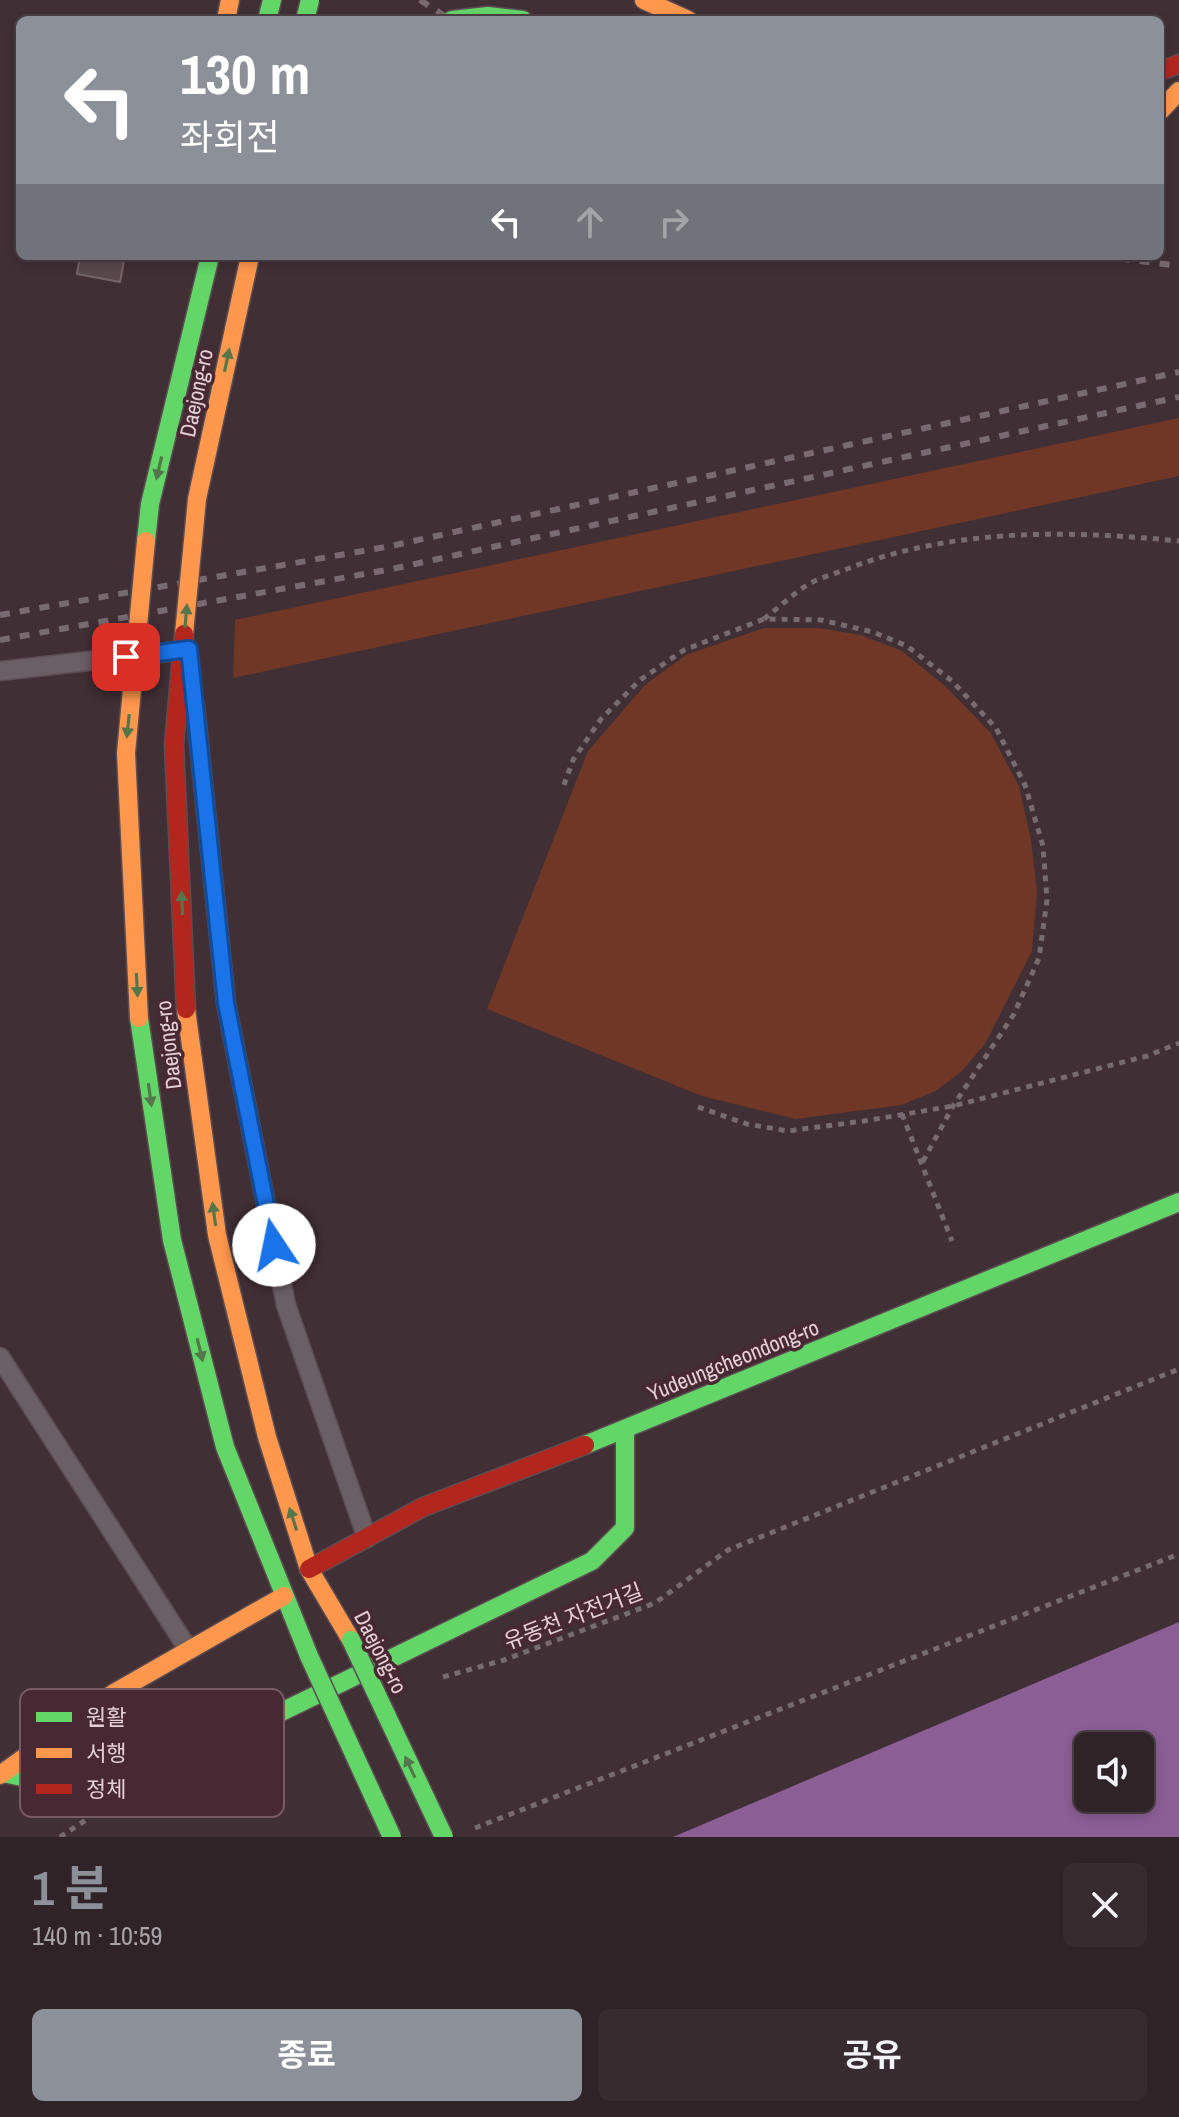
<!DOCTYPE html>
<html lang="ko">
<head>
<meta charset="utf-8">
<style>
	:root { --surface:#302328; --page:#382b30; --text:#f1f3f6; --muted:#a8a4a8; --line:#4b4045; --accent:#8c9099 }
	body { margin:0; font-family:"Archivo Narrow","Noto Sans KR",sans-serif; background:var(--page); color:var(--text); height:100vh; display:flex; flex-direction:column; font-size:30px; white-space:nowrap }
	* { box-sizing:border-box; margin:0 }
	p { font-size:26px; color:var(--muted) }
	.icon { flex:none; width:44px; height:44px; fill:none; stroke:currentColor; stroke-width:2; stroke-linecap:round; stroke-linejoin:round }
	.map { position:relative; height:1837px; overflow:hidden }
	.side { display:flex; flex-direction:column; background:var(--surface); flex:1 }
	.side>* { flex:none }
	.hud { position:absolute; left:16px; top:16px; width:1148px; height:244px; border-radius:12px; box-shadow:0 4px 12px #0003,0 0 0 2px var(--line); background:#8c9099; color:#fff; overflow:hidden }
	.controls { position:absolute; left:1074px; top:1732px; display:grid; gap:16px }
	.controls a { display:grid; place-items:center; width:80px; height:80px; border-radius:12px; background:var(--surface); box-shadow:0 4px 12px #0003,0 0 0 2px var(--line); font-size:40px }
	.pin { position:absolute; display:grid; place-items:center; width:68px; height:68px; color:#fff; margin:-34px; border-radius:16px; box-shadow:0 4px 12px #0006 }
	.me { position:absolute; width:88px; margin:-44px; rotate:349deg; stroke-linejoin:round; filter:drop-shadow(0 0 6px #0008) }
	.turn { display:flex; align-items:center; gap:28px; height:168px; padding:0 32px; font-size:36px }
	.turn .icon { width:104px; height:104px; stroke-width:2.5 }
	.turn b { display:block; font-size:56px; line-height:68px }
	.lanes { display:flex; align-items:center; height:76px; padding:0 32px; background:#0003; justify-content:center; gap:40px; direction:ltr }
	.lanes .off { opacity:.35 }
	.round { display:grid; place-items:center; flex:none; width:84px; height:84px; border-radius:12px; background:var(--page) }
	.overview { display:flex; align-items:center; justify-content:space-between; height:136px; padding:0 32px }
	h1 { font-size:48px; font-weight:700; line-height:60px; color:var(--accent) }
	.primary-button { display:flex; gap:16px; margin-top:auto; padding:16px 32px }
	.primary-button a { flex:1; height:92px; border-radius:12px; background:var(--accent); color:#fff; font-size:32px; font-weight:700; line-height:92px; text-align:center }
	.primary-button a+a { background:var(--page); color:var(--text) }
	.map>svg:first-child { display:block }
	.green { fill:#703726 }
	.water { fill:#8b5e95; fill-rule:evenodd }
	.building { fill:#57494b; stroke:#736467; stroke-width:2 }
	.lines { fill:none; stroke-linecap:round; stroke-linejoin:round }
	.lane-casing { stroke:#5c4d53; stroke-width:21 }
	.fast-casing { stroke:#5c4d53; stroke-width:21 }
	.slow-casing { stroke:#5c4d53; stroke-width:21 }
	.jam-casing { stroke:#5c4d53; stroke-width:21 }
	.path { stroke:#766b70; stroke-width:5; stroke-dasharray:6 6; stroke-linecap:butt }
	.lane { stroke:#6a5f65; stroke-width:18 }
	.fast { stroke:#63d668; stroke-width:18 }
	.slow { stroke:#ff974d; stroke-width:18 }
	.jam { stroke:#b3261e; stroke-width:18 }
	.rail { stroke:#776b71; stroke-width:6; stroke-dasharray:10 10; stroke-linecap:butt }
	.fast-bridge-casing { stroke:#5c4d53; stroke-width:21; stroke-linecap:butt }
	.slow-bridge-casing { stroke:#5c4d53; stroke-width:21; stroke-linecap:butt }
	.jam-bridge-casing { stroke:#5c4d53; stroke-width:21; stroke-linecap:butt }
	.fast-bridge { stroke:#63d668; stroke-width:18 }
	.slow-bridge { stroke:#ff974d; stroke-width:18 }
	.jam-bridge { stroke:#b3261e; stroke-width:18 }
	.oneway { fill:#54764b }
	.route-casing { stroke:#114b97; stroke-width:20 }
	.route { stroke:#1a73e8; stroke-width:14 }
	.labels { text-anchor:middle; stroke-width:7; stroke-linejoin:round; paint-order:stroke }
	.street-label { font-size:22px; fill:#e4cfd5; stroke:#472833 }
	.key { fill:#472833; stroke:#765a64; stroke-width:2 }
	.key-label { font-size:22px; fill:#e4cfd5 }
</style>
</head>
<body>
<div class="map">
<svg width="1179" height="1837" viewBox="0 0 1179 1837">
	<rect width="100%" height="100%" fill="#402f35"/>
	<path class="green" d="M1179,418v58l-946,202 2,-58z
		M764,628h54l43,7 41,16 43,35 45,46 29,54 12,54 6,52 -5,59 -47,93 -23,27 -26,20 -35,14 -105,14 -94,-23 -215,-87 101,-258 57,-66 41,-30z"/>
	<path class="water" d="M1179,1622v215h-506zM1088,1746h52v52h-52z"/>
	<path class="building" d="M80,256h45l-5,26 -43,-8z"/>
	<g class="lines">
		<defs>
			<path id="lane" d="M0,671l185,-21
				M195,706l31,297 60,302 81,233
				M0,1357l188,292"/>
			<path id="fast" d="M267,20l5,-20
				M452,20l36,-4 35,4
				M139,1018l33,222 53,207 84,209
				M585,1445l594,-243
				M3,1773l53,11 63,-3 53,-16 420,-204 33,-33v-98"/>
			<path id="slow" d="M644,0l44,20
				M226,20l4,-20
				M1160,111l19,-20
				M186,1009l31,226 50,202 42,132 42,71
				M0,1775l114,-82 170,-97"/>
			<path id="jam" d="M1160,71l19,-7
				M309,1569l114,-62 162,-62"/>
		</defs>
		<use href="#lane" class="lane-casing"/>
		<use href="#fast" class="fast-casing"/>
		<use href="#slow" class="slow-casing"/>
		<use href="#jam" class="jam-casing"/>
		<path class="path" d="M764,619c14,-11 28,-24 43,-34 12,-7 27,-11 40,-16 106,-41 221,-39 332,-28
			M564,785l9,-25 28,-41 39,-39 44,-30 80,-31 57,1 52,12 34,14 45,35 44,47 29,57 18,61 4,54 -8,58 -25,56 -61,92 -32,59
			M698,1107l49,17 41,7 76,-10 89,-15 194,-50 32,-13
			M902,1114l50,127
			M443,1677l61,-17 151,-57 73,-53 451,-181
			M475,1828l704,-274
			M60,1837l26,-17"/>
		<use href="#lane" class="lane"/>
		<use href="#fast" class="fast"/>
		<use href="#slow" class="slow"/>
		<use href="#jam" class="jam"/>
		<path class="rail" d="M420,0l31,20
			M1100,256l79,10
			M0,615l391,-69 788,-174
			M0,640l392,-71 787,-172"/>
		<defs>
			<path id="fast-bridge" d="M305,20l5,-20
				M146,541l4,-37 60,-248
				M351,1640l93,197
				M309,1656l83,181"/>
			<path id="slow-bridge" d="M184,634l13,-135 53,-243
				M139,1018l-13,-265 20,-212"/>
			<path id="jam-bridge" d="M184,634l-10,110 12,265"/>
		</defs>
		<use href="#fast-bridge" class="fast-bridge-casing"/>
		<use href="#slow-bridge" class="slow-bridge-casing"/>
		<use href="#jam-bridge" class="jam-bridge-casing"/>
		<use href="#fast-bridge" class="fast-bridge"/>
		<use href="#slow-bridge" class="slow-bridge"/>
		<use href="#jam-bridge" class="jam-bridge"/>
	</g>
	<defs><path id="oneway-solid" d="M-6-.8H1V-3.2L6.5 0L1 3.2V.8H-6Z" transform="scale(2)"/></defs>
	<g class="oneway">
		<use href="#oneway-solid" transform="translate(227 360) rotate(-78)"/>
		<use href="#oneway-solid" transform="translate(159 468) rotate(103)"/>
		<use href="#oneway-solid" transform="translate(186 616) rotate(-85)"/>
		<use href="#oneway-solid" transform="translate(128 726) rotate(96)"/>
		<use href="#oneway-solid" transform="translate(182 903) rotate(-93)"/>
		<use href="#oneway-solid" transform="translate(137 985) rotate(87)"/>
		<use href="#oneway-solid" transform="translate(150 1095) rotate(82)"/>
		<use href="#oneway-solid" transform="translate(214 1214) rotate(-98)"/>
		<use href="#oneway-solid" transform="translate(200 1350) rotate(76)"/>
		<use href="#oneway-solid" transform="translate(293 1519) rotate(-108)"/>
		<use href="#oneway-solid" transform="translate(410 1767) rotate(-115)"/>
	</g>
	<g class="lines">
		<defs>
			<path id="route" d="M126,657l63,-8 37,354 48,242"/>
		</defs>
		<use href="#route" class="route-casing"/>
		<use href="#route" class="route"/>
	</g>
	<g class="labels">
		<g class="street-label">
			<text transform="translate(196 393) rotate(-78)" y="8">Daejong-ro</text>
			<text transform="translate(168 1045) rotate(-97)" y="8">Daejong-ro</text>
			<text transform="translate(733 1360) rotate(-22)" y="8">Yudeungcheondong-ro</text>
			<text transform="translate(573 1616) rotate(-21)" y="8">유동천 자전거길</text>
			<text transform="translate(381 1652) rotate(63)" y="8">Daejong-ro</text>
		</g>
	</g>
	<rect x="20" y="1689" width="264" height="128" rx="12" class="key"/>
	<rect x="36" y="1712" width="36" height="10" fill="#63d668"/>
	<rect x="36" y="1748" width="36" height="10" fill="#ff974d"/>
	<rect x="36" y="1784" width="36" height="10" fill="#b3261e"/>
	<g class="key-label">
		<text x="86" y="1725">원활</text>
		<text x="86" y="1761">서행</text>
		<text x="86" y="1797">정체</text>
	</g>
</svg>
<div class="controls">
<a><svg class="icon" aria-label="sound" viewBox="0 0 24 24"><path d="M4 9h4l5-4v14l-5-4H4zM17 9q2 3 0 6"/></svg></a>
</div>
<div class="pin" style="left:126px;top:657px;background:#d93025"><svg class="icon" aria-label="arrive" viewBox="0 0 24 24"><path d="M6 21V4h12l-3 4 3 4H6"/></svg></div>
<svg class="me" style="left:274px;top:1245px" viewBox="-20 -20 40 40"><circle r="19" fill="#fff"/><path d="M0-13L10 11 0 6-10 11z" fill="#1a73e8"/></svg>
<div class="hud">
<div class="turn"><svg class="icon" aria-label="left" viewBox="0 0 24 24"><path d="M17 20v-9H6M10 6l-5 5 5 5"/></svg><div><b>130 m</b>좌회전</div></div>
<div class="lanes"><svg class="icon" aria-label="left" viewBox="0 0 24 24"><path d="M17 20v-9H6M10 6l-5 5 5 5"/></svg><svg class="icon off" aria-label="ahead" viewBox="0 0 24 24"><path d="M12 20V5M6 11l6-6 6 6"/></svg><svg class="icon off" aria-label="right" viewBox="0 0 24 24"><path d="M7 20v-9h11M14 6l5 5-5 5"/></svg></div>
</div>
</div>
<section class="side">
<div class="overview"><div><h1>1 분</h1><p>140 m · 10:59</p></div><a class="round"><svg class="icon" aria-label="close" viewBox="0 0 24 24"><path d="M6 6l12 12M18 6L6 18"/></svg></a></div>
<div class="primary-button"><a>종료</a><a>공유</a></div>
</section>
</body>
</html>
